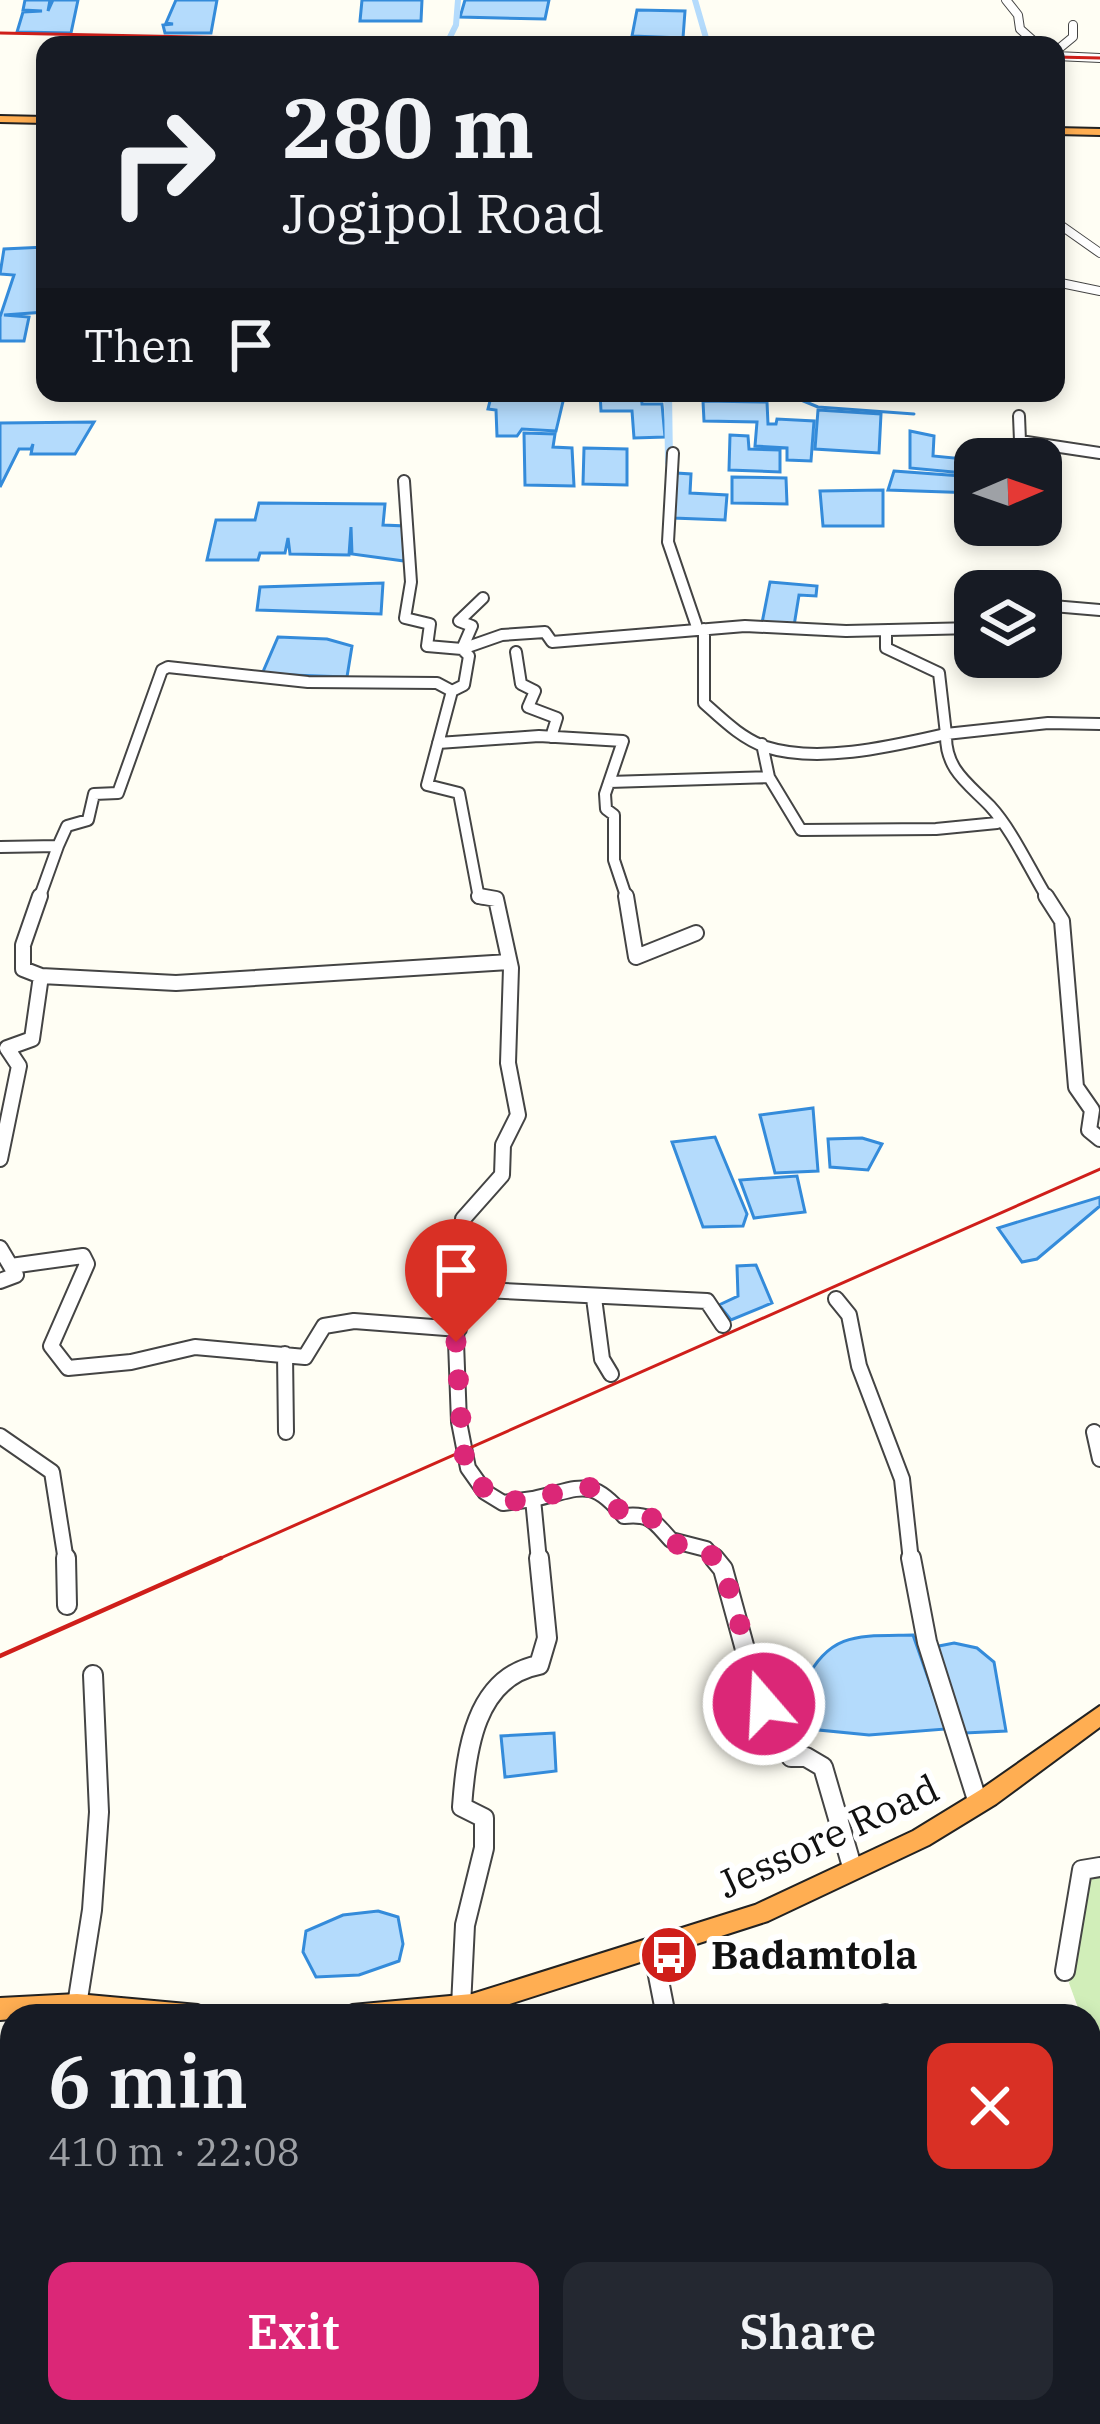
<!DOCTYPE html>
<html lang="en">
<head>
<meta charset="utf-8">
<style>
	:root { --surface:#171b24; --page:#242831; --text:#f1f3f6; --muted:#9ea1a6; --accent:#db2777 }
	body { margin:0; font-family:"IBM Plex Serif",serif; background:var(--page); color:var(--text); height:100vh; display:flex; flex-direction:column; font-size:45px; white-space:nowrap }
	* { box-sizing:border-box; margin:0 }
	p { font-size:39px; color:var(--muted) }
	.icon { flex:none; width:66px; height:66px; fill:none; stroke:currentColor; stroke-width:2; stroke-linecap:round; stroke-linejoin:round }
	.map { position:relative; flex:1; overflow:hidden }
	.sheet { position:absolute; left:0px; top:2004px; width:1101px; height:420px; display:flex; flex-direction:column; background:var(--surface); border-radius:36px 36px 0 0; box-shadow:0 6px 18px #0003 }
	.sheet>* { flex:none }
	.top-card { position:absolute; left:36px; top:36px; width:1029px; height:366px; border-radius:24px; box-shadow:0 6px 18px #0003; background:#171b24; color:var(--text); overflow:hidden }
	.needle { width:78px; rotate:88deg }
	.controls { position:absolute; left:954px; top:438px; display:grid; gap:24px }
	.controls a { display:grid; place-items:center; width:108px; height:108px; border-radius:24px; background:var(--surface); box-shadow:0 6px 18px #0003; font-size:60px }
	.pin { position:absolute; display:grid; place-items:center; width:102px; height:102px; color:#fff; margin:-123px -51px; border-radius:50% 50% 50% 0; rotate:-45deg; box-shadow:0 0 12px #0007 }
	.pin .icon { rotate:45deg }
	.me { position:absolute; width:132px; margin:-66px; rotate:341deg; stroke-linejoin:round; filter:drop-shadow(0 0 9px #0008) }
	.turn { display:flex; align-items:center; gap:42px; height:252px; padding:0 48px; font-size:54px }
	.turn .icon { width:156px; height:156px; stroke-width:2.5 }
	.turn b { display:block; font-size:84px; line-height:102px }
	.then { display:flex; align-items:center; height:114px; padding:0 48px; background:#0003; gap:24px; font-size:45px }
	.round { display:grid; place-items:center; flex:none; width:126px; height:126px; border-radius:24px; background:var(--page) }
	.overview { display:flex; align-items:center; justify-content:space-between; height:204px; padding:0 48px }
	h1 { font-size:72px; font-weight:600; line-height:90px }
	.primary-button { display:flex; gap:24px; margin-top:auto; padding:24px 48px }
	.primary-button a { flex:1; height:138px; border-radius:24px; background:var(--accent); color:#fff; font-size:48px; font-weight:600; line-height:138px; text-align:center }
	.primary-button a+a { background:var(--page); color:var(--text) }
	.map>svg:first-child { display:block }
	.industrial { fill:#efe5ef }
	.green { fill:#d1eeb9 }
	.water { fill:#b4dbfc; stroke:#348bda; stroke-width:3 }
	.lines { fill:none; stroke-linecap:round; stroke-linejoin:round }
	.stream { stroke:#348bda; stroke-width:3 }
	.canal-far1 { stroke:#b4dbfc; stroke-width:6 }
	.canal { stroke:#b4dbfc; stroke-width:8 }
	.minor-far3-casing { stroke:#444; stroke-width:10 }
	.minor-far2-casing { stroke:#444; stroke-width:14 }
	.minor-far1-casing { stroke:#444; stroke-width:18 }
	.minor-casing { stroke:#444; stroke-width:22 }
	.highway-casing { stroke:#222; stroke-width:4 }
	.minor-far3 { stroke:#fff; stroke-width:8 }
	.minor-far2 { stroke:#fff; stroke-width:10 }
	.minor-far1 { stroke:#fff; stroke-width:14 }
	.minor { stroke:#fff; stroke-width:18 }
	.highway { fill:#ffae52; fill-rule:evenodd }
	.rail-far1 { stroke:#cf1f1a; stroke-width:3 }
	.rail { stroke:#cf1f1a; stroke-width:4.5 }
	.route { stroke:#db2777; stroke-width:21; stroke-dasharray:0 37.8 }
	.labels { text-anchor:middle; stroke-width:12; stroke-linejoin:round; paint-order:stroke }
	.near-street-label { font-size:39px; fill:#111; stroke:#fff }
	.near-poi-label { font-size:39px; font-weight:bold; fill:#111; stroke:#fff; text-anchor:start }
</style>
</head>
<body>
<div class="map">
<svg width="1100" height="2424" viewBox="0 0 1100 2424">
	<rect width="100%" height="100%" fill="#fffef4"/>
	<path class="industrial" d="M1100,2281v143h-117l-4,-12h110v-129z"/>
	<path class="green" d="M1100,1873v196l-11,-31v-22h-8l-12,-33 19,-108z"/>
	<path class="water" d="M25,0h25l-2,11 5,-11h25l-7,33 -54,-1 6,-20 19,-1 -19,-1z
		M176,0h41l-6,33h-46l-2,-8 10,-1 -7,-1z
		M362,0h60l-1,21h-61z
		M465,0h84l-4,19 -85,-2z
		M637,10l48,1 -2,27 -51,-2z
		M45,247v65l-41,3 25,2 -5,24h-24v-24l14,-42 -14,-1 4,-25z
		M492,393h73l-9,38 -34,-2 -5,7h-20l-1,-26 -8,-1z
		M600,393h41l1,11h20l3,33 -31,1 -2,-27h-31z
		M703,401l64,1 1,22h8l1,-5 37,2 -3,40 -24,-1v-12l-32,-2 2,-24 -53,-1z
		M818,410l63,4 -2,39 -64,-4z
		M94,422l-19,32h-44l2,-10 -2,5h-12l-19,38v-64z
		M910,431l24,5 -1,20 42,4v14l-65,-6z
		M524,433l31,1 -2,13 19,1 2,38 -49,-1z
		M730,435l18,1 1,13 31,1v22l-51,-2z
		M584,448l43,1v36l-44,-1z
		M894,471l81,6v16l-87,-3z
		M676,473l15,1 -1,19 37,2 -2,25 -52,-2z
		M732,477l54,1 1,26 -55,-1z
		M883,490v36h-60l-3,-35z
		M259,503l126,1 -2,21 23,1 -2,35 -52,-7 -1,-27 -2,28 -59,-1 -2,-16 -3,15h-25l-2,7h-51l9,-40h39z
		M770,582l47,4 -1,10 -17,-1 -5,31 -32,-3z
		M383,583l-2,31 -124,-4 3,-23z
		M278,637l49,2 25,7 -5,31 -85,-3z
		M813,1108l5,63 -43,2 -15,-58z
		M715,1137l32,77 -4,12 -40,1 -31,-85z
		M862,1138l20,6 -14,26 -38,-3 -2,-28z
		M797,1176l8,36 -51,6 -14,-38z
		M1100,1197v9l-63,53 -15,3 -24,-34z
		M756,1265l16,38 -41,17 -12,-15 19,-9 -1,-30z
		M913,1635l33,94 -77,6 -50,-5 -14,-48c25,-51 55,-46 108,-47z
		M954,1643l23,5 17,14 12,69 -41,2 -31,-86z
		M554,1733l2,38 -51,6 -4,-41z
		M378,1911l20,6 5,27 -4,17 -40,14 -43,2 -13,-25 3,-21 37,-16z
		M0,2321l12,1v90h6l-2,12h-16z
		M246,2412h153l-1,12h-153z"/>
	<g class="lines">
		<path class="stream" d="M784,393l34,14 96,7"/>
		<path class="canal-far1" d="M695,0l13,45
			M446,45l10,-20 2,-25"/>
		<path class="canal" d="M668,393l1,69"/>
		<defs>
			<path id="minor-far3" d="M1006,0l12,15 2,14 18,16
				M1056,51l17,-14v-12
				M1056,56l44,2
				M1056,222l44,31
				M1056,282l44,9"/>
			<path id="minor-far2" d="M1019,416l1,25 80,12
				M673,453l-5,89 30,88
				M404,481l7,101 -6,36 25,6 -3,22 35,3 10,-23 -13,-5 24,-23
				M1041,605l59,5
				M704,629v74c18,16 38,36 62,44 53,17 127,-1 180,-13l-7,-61 -53,-25v-17
				M516,652l5,32 14,7 -7,16 29,11 -6,19
				M438,743l101,-7 84,5 -18,53 1,15 8,6v45l13,39
				M769,777l32,53 135,-1 61,-6
				M609,782l160,-5 -7,-33
				M0,847l58,-1 9,-20 21,-6 6,-26 24,-1 44,-123 6,-3 140,15 129,1 15,8
				M39,899l19,-53
				M488,899l-9,-1 -20,-105 -32,-8 25,-94 12,-6 5,-29 -7,-7 40,-14 43,-3 7,10 193,-16 101,5 129,-3
				M1048,899c-18,-29 -35,-68 -58,-93 -21,-22 -45,-36 -44,-72l102,-11 52,1"/>
			<path id="minor-far1" d="M40,896l-17,49v24l18,7
				M479,896l17,3 15,69 -3,95 10,52 -15,30 -1,30 -39,44 -7,123 3,80 9,46 17,24 18,11 30,-4 6,62
				M626,896l10,61 60,-24
				M1046,896l16,25 14,166 16,23 -3,20 11,9
				M0,1159l19,-93 -12,-18 25,-9 9,-63 135,7 333,-21
				M0,1248l16,27 -16,6
				M11,1266l72,-10 4,8 -36,82 17,22 63,-6 64,-15 110,10 19,-31 30,-5 105,8
				M462,1289l245,12 16,24
				M594,1298l8,61 9,15
				M836,1299l13,16 10,51 43,113 9,82
				M285,1354l1,78
				M1094,1432l6,27
				M0,1436l52,36 14,89
				M533,1499c48,-10 57,-24 91,17 28,-3 30,6 47,24l35,9 10,12"/>
			<path id="minor" d="M66,1558l1,47
				M714,1558l9,11 31,113 37,75h15l17,10 30,103
				M911,1558l16,84 51,161
				M653,1950l13,66
				M1065,1971l17,-101 18,-3
				M77,2005l15,-95 7,-98 -6,-137
				M461,2006l4,-81 19,-77v-30l-22,-11c4,-56 13,-130 77,-142l8,-27 -8,-80
				M878,2016l7,-2
				M1089,2276l11,-2
				M487,2412l1,12
				M736,2412l2,12
				M986,2412l3,12
				M32,2424l1,-12
				M228,2424l1,-12"/>
			<path id="highway" d="M0,116l45,1v6l-45,-1z
				M1056,128l44,1v6l-44,-1z
				M1100,1706v21l-104,77 -67,41 -161,76 -296,95h-132l4,-8 8,-3 120,-11 283,-89 158,-74 67,-41z
				M77,1994l121,11 8,3 4,8h-198v3l-12,1v-22z"/>
		</defs>
		<use href="#minor-far3" class="minor-far3-casing"/>
		<use href="#minor-far2" class="minor-far2-casing"/>
		<use href="#minor-far1" class="minor-far1-casing"/>
		<use href="#minor" class="minor-casing"/>
		<use href="#highway" class="highway-casing"/>
		<use href="#minor-far3" class="minor-far3"/>
		<use href="#minor-far2" class="minor-far2"/>
		<use href="#minor-far1" class="minor-far1"/>
		<use href="#minor" class="minor"/>
		<use href="#highway" class="highway"/>
		<path class="rail-far1" d="M0,33l576,12
			M1056,57l44,1
			M214,1561l886,-392"/>
		<path class="rail" d="M0,1656l221,-98"/>
	</g>
	<g class="lines">
		<path class="route" d="M456,1342l7,109c7,24 19,39 40,52l89,-16 11,4 21,25 18,-2 16,7c9,25 23,26 48,28l17,20 41,135"/>
	</g>
	<defs>
		<symbol id="bus-disc" viewBox="-11 -11 22 22"><circle r="9.5" fill="#cf1f1a" stroke="#fff"/><path d="M-5-6H5V4H4V6H2V4H-2V6H-4V4H-5ZM-3.5-4V0h7V-4ZM-3.5 1.2v1.5H-2V1.2ZM2 1.2v1.5H3.5V1.2Z" fill="#fff"/></symbol>
	</defs>
	<g fill-rule="evenodd">
		<use href="#bus-disc" x="636" y="1922" width="66" height="66"/>
	</g>
	<g class="labels">
		<g class="near-street-label">
			<text transform="translate(828 1836) rotate(-25)" y="14">Jessore Road</text>
		</g>
		<g class="near-poi-label">
			<text x="711" y="1969">Badamtola</text>
		</g>
	</g>
</svg>
<div class="controls">
<a><svg class="needle" viewBox="-14 -14 28 28"><path d="M0-13l5 13h-10z" fill="#e53935"/><path d="M0 13l5-13h-10z" fill="#9ea1a6"/></svg></a>
<a><svg class="icon" aria-label="layers" viewBox="0 0 24 24"><path d="M12 4l9 5-9 5-9-5zM3 14l9 5 9-5"/></svg></a>
</div>
<div class="pin" style="left:456px;top:1342px;background:#d93025"><svg class="icon" aria-label="arrive" viewBox="0 0 24 24"><path d="M6 21V4h12l-3 4 3 4H6"/></svg></div>
<svg class="me" style="left:764px;top:1704px" viewBox="-20 -20 40 40"><circle r="17" fill="#db2777" stroke="#fff" stroke-width="3"/><path d="M0-11L8 9 0 5-8 9z" fill="#fff"/></svg>
<div class="top-card">
<div class="turn"><svg class="icon" aria-label="right" viewBox="0 0 24 24"><path d="M7 20v-9h11M14 6l5 5-5 5"/></svg><div><b>280 m</b>Jogipol Road</div></div>
<div class="then">Then<svg class="icon" aria-label="arrive" viewBox="0 0 24 24"><path d="M6 21V4h12l-3 4 3 4H6"/></svg></div>
</div>
<section class="sheet">
<div class="overview"><div><h1>6 min</h1><p>410 m · 22:08</p></div><a class="round" style="background:#d93025;color:#fff"><svg class="icon" aria-label="close" viewBox="0 0 24 24"><path d="M6 6l12 12M18 6L6 18"/></svg></a></div>
<div class="primary-button"><a>Exit</a><a>Share</a></div>
</section>
</div>
</body>
</html>
